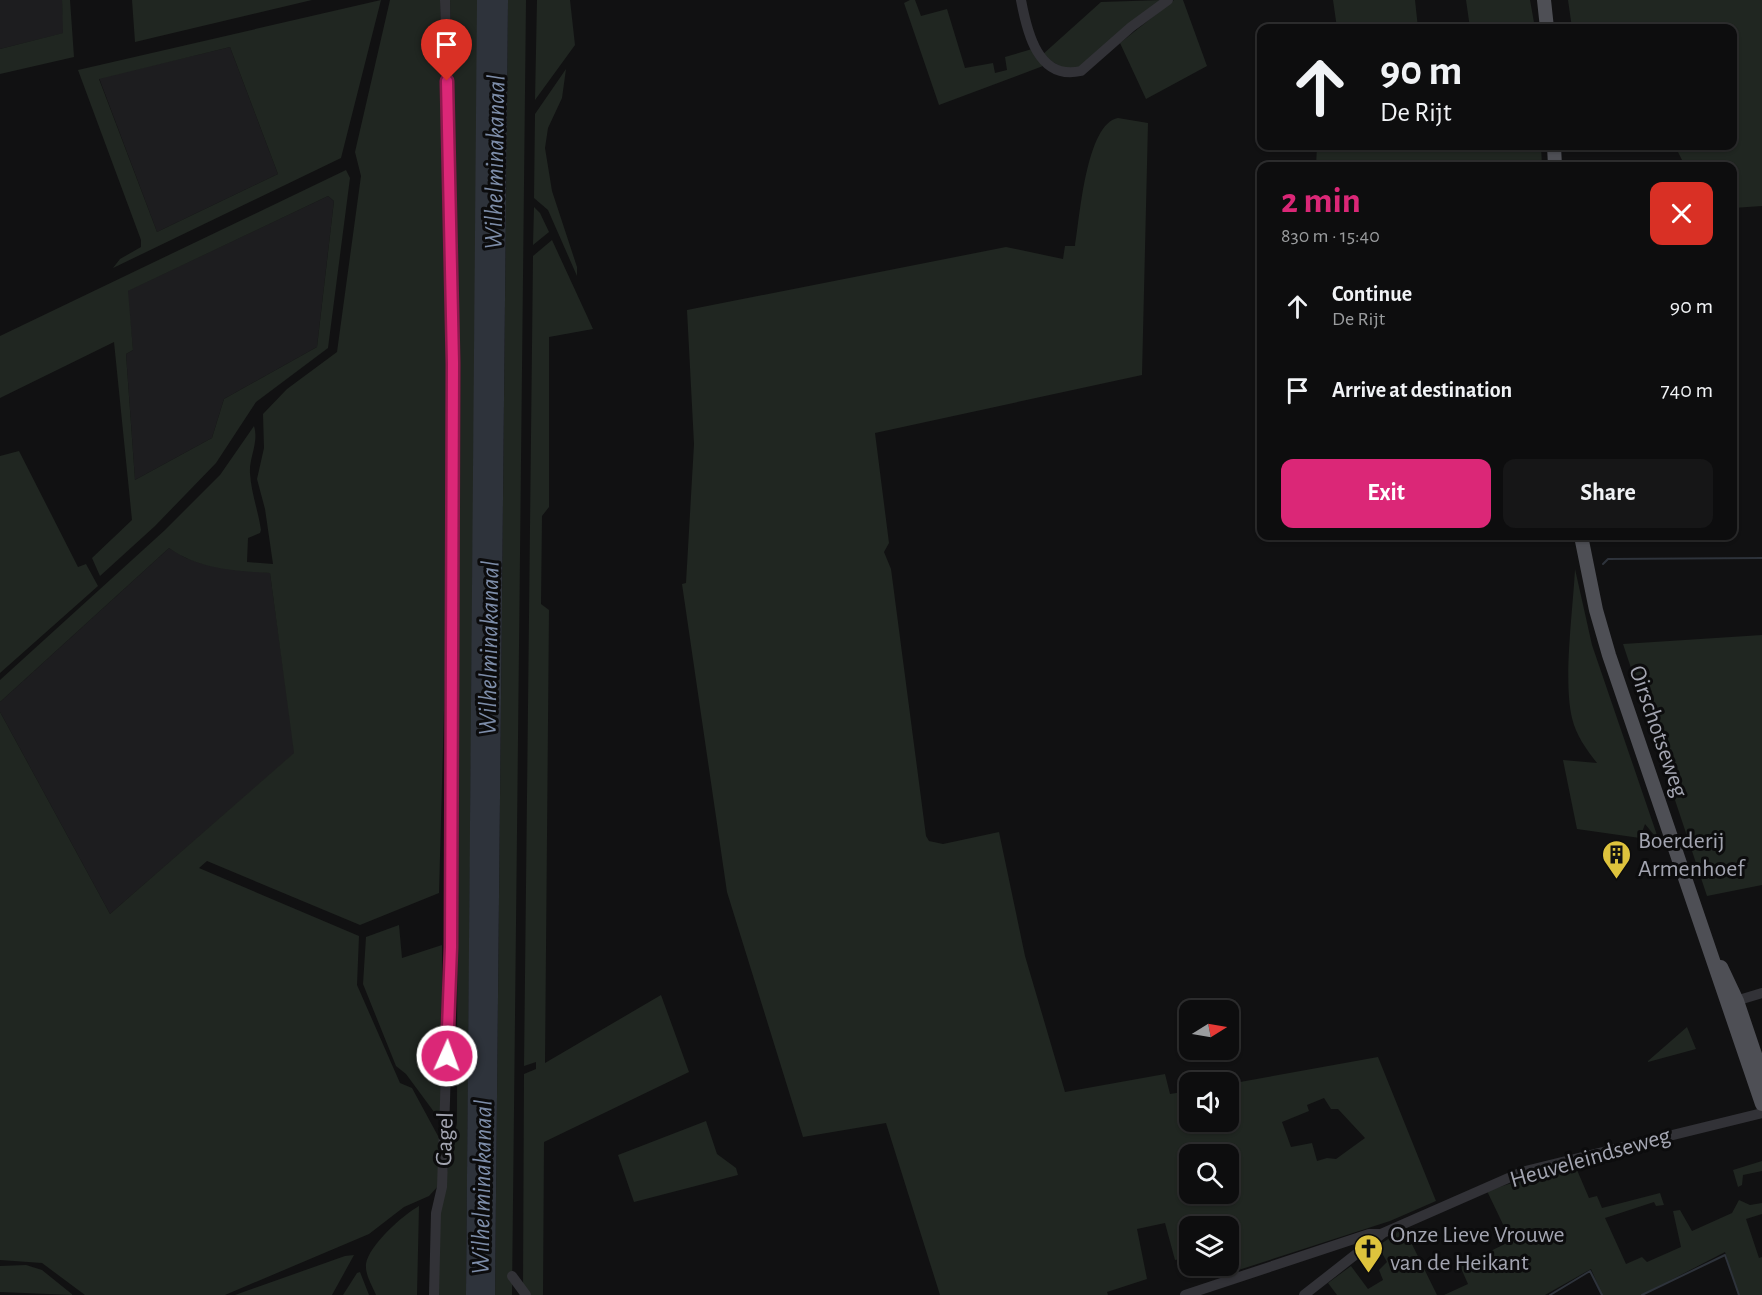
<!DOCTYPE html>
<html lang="en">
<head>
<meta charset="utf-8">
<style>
	:root { --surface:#0d0d0e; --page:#161617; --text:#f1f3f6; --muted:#9a9c9e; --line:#2d2d2e; --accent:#db2777 }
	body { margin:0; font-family:"Alegreya Sans",sans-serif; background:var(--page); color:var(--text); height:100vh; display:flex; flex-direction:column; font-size:22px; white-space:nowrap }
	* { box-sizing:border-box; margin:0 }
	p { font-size:20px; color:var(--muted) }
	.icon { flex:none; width:33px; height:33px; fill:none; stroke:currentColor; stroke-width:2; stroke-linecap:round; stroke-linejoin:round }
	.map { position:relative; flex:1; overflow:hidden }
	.side { position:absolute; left:1257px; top:162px; width:480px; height:378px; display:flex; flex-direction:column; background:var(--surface); border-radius:12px; box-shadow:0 2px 4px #0004,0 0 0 2px var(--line) }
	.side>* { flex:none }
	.banner { position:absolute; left:1257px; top:24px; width:480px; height:126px; border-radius:12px; box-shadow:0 2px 4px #0004,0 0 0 2px var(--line); background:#0d0d0e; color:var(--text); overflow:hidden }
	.needle { width:39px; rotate:79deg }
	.buttons { position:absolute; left:1179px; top:1000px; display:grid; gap:12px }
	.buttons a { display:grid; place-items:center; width:60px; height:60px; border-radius:12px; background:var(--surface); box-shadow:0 2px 4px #0004,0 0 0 2px var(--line); font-size:30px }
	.pin { position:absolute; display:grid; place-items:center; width:51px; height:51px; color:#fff; margin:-62px -26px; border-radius:50% 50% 50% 0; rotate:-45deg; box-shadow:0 0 6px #0007 }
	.pin .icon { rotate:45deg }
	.me { position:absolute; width:66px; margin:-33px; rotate:2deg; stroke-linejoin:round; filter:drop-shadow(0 0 4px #0008) }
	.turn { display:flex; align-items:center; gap:21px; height:126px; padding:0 24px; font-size:27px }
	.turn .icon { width:78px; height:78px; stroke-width:2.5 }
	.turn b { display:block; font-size:42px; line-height:51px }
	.round { display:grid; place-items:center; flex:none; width:63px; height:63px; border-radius:12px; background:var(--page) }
	.headline { display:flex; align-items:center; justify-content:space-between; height:102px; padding:0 24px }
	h1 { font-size:36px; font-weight:700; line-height:45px; color:var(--accent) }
	.action { display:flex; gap:12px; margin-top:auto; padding:12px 24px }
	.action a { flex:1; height:69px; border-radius:12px; background:var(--accent); color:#fff; font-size:24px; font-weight:700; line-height:69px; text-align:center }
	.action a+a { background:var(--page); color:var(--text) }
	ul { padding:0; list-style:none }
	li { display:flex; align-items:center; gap:18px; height:84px; padding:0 24px }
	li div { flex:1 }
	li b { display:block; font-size:22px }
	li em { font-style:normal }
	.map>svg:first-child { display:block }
	.built { fill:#1d1d1f }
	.green { fill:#202621; fill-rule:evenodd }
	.water { fill:#2e333b }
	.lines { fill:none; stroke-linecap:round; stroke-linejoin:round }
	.stream { stroke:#2e333b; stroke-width:2 }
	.minor { stroke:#323237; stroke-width:10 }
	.major { stroke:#4e4f55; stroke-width:14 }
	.route-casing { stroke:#8e194d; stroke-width:15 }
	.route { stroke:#db2777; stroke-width:10 }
	.labels { text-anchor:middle; stroke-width:6; stroke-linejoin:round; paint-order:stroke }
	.street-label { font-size:24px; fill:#a3a5b1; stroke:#0c0c0d }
	.poi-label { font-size:24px; fill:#a3a5b1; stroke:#0c0c0d; text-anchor:start }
	.water-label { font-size:26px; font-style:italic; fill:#7d8da9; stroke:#0c0c0d }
</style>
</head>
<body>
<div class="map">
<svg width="1762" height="1295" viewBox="0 0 1762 1295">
	<rect width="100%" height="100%" fill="#111112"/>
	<path class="built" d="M0,0h62l2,33 -64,16z
		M230,47l48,127 -121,58 -58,-154z
		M328,196l6,5 -17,146 -93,52 -12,39 -77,42 -9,-126 7,-4 -6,-59z
		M169,548l17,10 18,6 66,9 25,180 -185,161 -110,-202v-10z"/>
	<path class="green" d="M62,0h8l4,57 -74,17v-25l63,-16z
		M132,0h180l-177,42z
		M381,0l-40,158 -228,110 7,-9 21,-12v-7l-63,-170zM230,47l48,127 -121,58 -58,-153z
		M390,0h50l8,388 -1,213 -8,292 -79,32 -153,-64 -8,7 160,68 -2,49 43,98 12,5 26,48 3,8 -1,40 -11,12 -25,11 -35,27 -144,61h-140l-43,-32 -42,-3v-548l110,202 184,-161 -24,-180c-35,-2 -72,-4 -101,-25l-169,154v-22l165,-150 55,-55 34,-49c5,17 -5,31 -4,47 1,19 8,37 11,57l-1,3 -12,5 -1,24 26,2 -8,-55 -8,-30 7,-31 -1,-34 24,-25 50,-37 24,-176 -6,-24z
		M450,0h27l1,3 -12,1292h-29l1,-79 19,-93 1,-798z
		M508,0h18l-14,1295h-17z
		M537,0h33l5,45 -40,55z
		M910,0h5l6,16 26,-7 18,59 28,-5 2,10 12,-3 -2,-13 27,-8 11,17 -104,39 -35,-102z
		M1162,0l-81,67 -17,2 -22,-14 59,-53z
		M1174,0h9l24,66 -61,33 -26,-56z
		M1333,0h82l3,28h-81z
		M1466,0h64l5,28h-65z
		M1568,0h194v206l-29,2 -1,-42h-47l-10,-20h57v-118h-160z
		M566,69l-4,29 -14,30 -3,20 7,43 25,76v9l-29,-66 -14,-12 1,-84z
		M1118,118l30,5 -6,252 -267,58 14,110 -5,9 7,17 35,267 3,5 14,3 56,-12 26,124 40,136 100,-18 5,20 19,-3 1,31h38l1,-38 149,-27 58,144 -46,20 -170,55 -3,-10h11v-39h-38l-1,30 -14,3 -10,-37 -28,6 10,50 -40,13 1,3h-168l-54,-172 -83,14 -76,-245 -45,-308 4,-1 8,-139 -7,-134 319,-63 57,12 2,-13h10c5,-29 11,-122 43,-128zM1324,1098l7,11h7l27,29 -29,21 -9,-1 -10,3 -5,-18 -21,4 -9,-25 27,-11 -2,-6zM1190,1155h38v39h-38z
		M1317,146h224l1,20h-226z
		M346,170l4,8 -22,170 -72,54 -40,61 -61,63 -55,50 -8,-18 40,-38 -18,-178 -114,56v-62zM328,196l6,5 -17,146 -93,52 -12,39 -77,42 -9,-126 7,-4 -5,-59z
		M534,207l6,6 9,19 -16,13z
		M552,240l41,89 -44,8v170l-7,9 -1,88 8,6 -4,453 116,-68 28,77 -145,70 -1,153h-17l-3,-4 1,-217 12,-5v-7l-12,4 9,-810z
		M19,451l59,116 8,-3 12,22 -98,87v-217z
		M1575,569l17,76 67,196 -14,-17 -5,14 -63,-9 -14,-69 34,3c-11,-14 -21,-28 -25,-45 -9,-38 1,-108 3,-149z
		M1762,635v250l-55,11 -84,-252z
		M399,925l3,33 40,-13 1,121 -3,54 -34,-46 -10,-8 -33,-82 3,-47z
		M1687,1027l9,22 -48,13v-1z
		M706,1121l11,33 19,14 2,7 -104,27 -16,-47z
		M1762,1161v10l-19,4 -1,10 -4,2 -5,-17z
		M1574,1163l15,35 8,-2 5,12 58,-15 4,12 -8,1 -2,-4 -49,16 21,46 16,-7 5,5 34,-15 -8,-36 7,-1 12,21 40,-18 7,-13 11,5 12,-2v11l-16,5 13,39 3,-1v38h-24l-13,-43 -83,43h-40l-11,-26 -46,26h-101l24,-11 -8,-18 51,-25 -24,-50z
		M419,1206l-2,89h-41c-4,-10 -11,-20 -10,-31 3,-19 37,-49 53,-58z
		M1404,1228l33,67h-100l-9,-12 23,-17 17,23 15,-9 -4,-10 8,-8 -9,-16z
		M354,1255l-22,40h-97l110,-39z
		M26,1265l16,5 31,25 -73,-3v-26z
		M360,1272l9,23h-26l14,-22z"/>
	<path class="water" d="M477,0h31l-13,1295h-29z"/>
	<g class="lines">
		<path class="stream" d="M1603,564l5,-5 154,-1
			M1550,1295l40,-24 12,24
			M1642,1295l83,-40 14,40"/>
		<path class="minor" d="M1021,0c6,32 17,81 60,71l50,-44 37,-27
			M1729,1003l33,-10
			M512,1276l14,19
			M434,1295l2,-82 6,-26c15,-395 14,-791 3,-1187
			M1185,1295l184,-61h13
			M1304,1295l79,-62 139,-61 240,-59"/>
		<path class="major" d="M1544,0l3,28
			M1554,146l1,20
			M1581,536l15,74 13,45 153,449
			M1721,967l16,34 25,74"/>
	</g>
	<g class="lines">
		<defs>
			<path id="route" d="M447,1056l4,-109 2,-584 -6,-282"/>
		</defs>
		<use href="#route" class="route-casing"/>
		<use href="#route" class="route"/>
	</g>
	<defs>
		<symbol id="building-pin" viewBox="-11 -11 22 30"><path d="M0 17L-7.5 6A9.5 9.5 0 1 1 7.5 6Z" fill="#dec33d" stroke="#0c0c0d"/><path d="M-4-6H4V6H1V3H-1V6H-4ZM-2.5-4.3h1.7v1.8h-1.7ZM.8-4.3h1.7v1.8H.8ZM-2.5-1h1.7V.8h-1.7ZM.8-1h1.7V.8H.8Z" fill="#111"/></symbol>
		<symbol id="church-pin" viewBox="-11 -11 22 30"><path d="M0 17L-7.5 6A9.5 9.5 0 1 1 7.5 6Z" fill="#dec33d" stroke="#0c0c0d"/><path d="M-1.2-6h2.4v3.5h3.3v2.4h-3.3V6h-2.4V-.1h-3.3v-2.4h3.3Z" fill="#111"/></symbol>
	</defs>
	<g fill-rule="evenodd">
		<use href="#building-pin" x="1600" y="838" width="33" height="45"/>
		<use href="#church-pin" x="1352" y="1232" width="33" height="45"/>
	</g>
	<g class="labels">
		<g class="street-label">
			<text transform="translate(1659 731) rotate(71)" y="8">Oirschotseweg</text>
			<text transform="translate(444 1139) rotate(-88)" y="8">Gagel</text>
			<text transform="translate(1590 1157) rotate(-16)" y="8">Heuveleindseweg</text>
		</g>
		<g class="poi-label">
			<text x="1638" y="848">Boerderij<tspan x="1638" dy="28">Armenhoef</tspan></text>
			<text x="1390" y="1242">Onze Lieve Vrouwe<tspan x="1390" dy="28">van de Heikant</tspan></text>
		</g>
		<g class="water-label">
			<text transform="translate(494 162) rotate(-89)" y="9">Wilhelminakanaal</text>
			<text transform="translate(488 648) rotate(-89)" y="9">Wilhelminakanaal</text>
			<text transform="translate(481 1187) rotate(-89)" y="9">Wilhelminakanaal</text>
		</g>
	</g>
</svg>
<div class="buttons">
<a><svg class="needle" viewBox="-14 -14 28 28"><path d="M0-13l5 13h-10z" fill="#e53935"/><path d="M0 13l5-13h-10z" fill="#9a9c9e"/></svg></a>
<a><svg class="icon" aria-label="sound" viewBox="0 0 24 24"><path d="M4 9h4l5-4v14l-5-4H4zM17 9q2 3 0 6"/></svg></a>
<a><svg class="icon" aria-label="search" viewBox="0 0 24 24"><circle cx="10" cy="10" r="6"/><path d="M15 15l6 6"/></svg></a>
<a><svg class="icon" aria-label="layers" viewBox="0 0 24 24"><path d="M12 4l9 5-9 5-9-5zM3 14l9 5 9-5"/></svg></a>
</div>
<div class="pin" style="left:447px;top:81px;background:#d93025"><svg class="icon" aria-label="arrive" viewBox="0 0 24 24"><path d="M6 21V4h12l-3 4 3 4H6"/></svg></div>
<svg class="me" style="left:447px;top:1056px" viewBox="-20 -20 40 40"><circle r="17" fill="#db2777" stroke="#fff" stroke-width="3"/><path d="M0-11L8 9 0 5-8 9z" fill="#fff"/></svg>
<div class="banner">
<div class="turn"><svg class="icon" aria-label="ahead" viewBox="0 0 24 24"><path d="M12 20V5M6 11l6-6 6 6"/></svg><div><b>90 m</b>De Rijt</div></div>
</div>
<section class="side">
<div class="headline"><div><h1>2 min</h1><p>830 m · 15:40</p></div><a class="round" style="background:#d93025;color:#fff"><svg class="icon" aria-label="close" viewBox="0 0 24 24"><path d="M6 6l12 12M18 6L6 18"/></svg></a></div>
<ul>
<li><svg class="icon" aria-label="ahead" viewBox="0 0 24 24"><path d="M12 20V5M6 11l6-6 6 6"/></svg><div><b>Continue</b><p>De Rijt</p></div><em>90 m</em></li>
<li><svg class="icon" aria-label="arrive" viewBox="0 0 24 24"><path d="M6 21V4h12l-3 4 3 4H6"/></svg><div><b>Arrive at destination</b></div><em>740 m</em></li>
</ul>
<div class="action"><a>Exit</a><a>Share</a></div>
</section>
</div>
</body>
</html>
